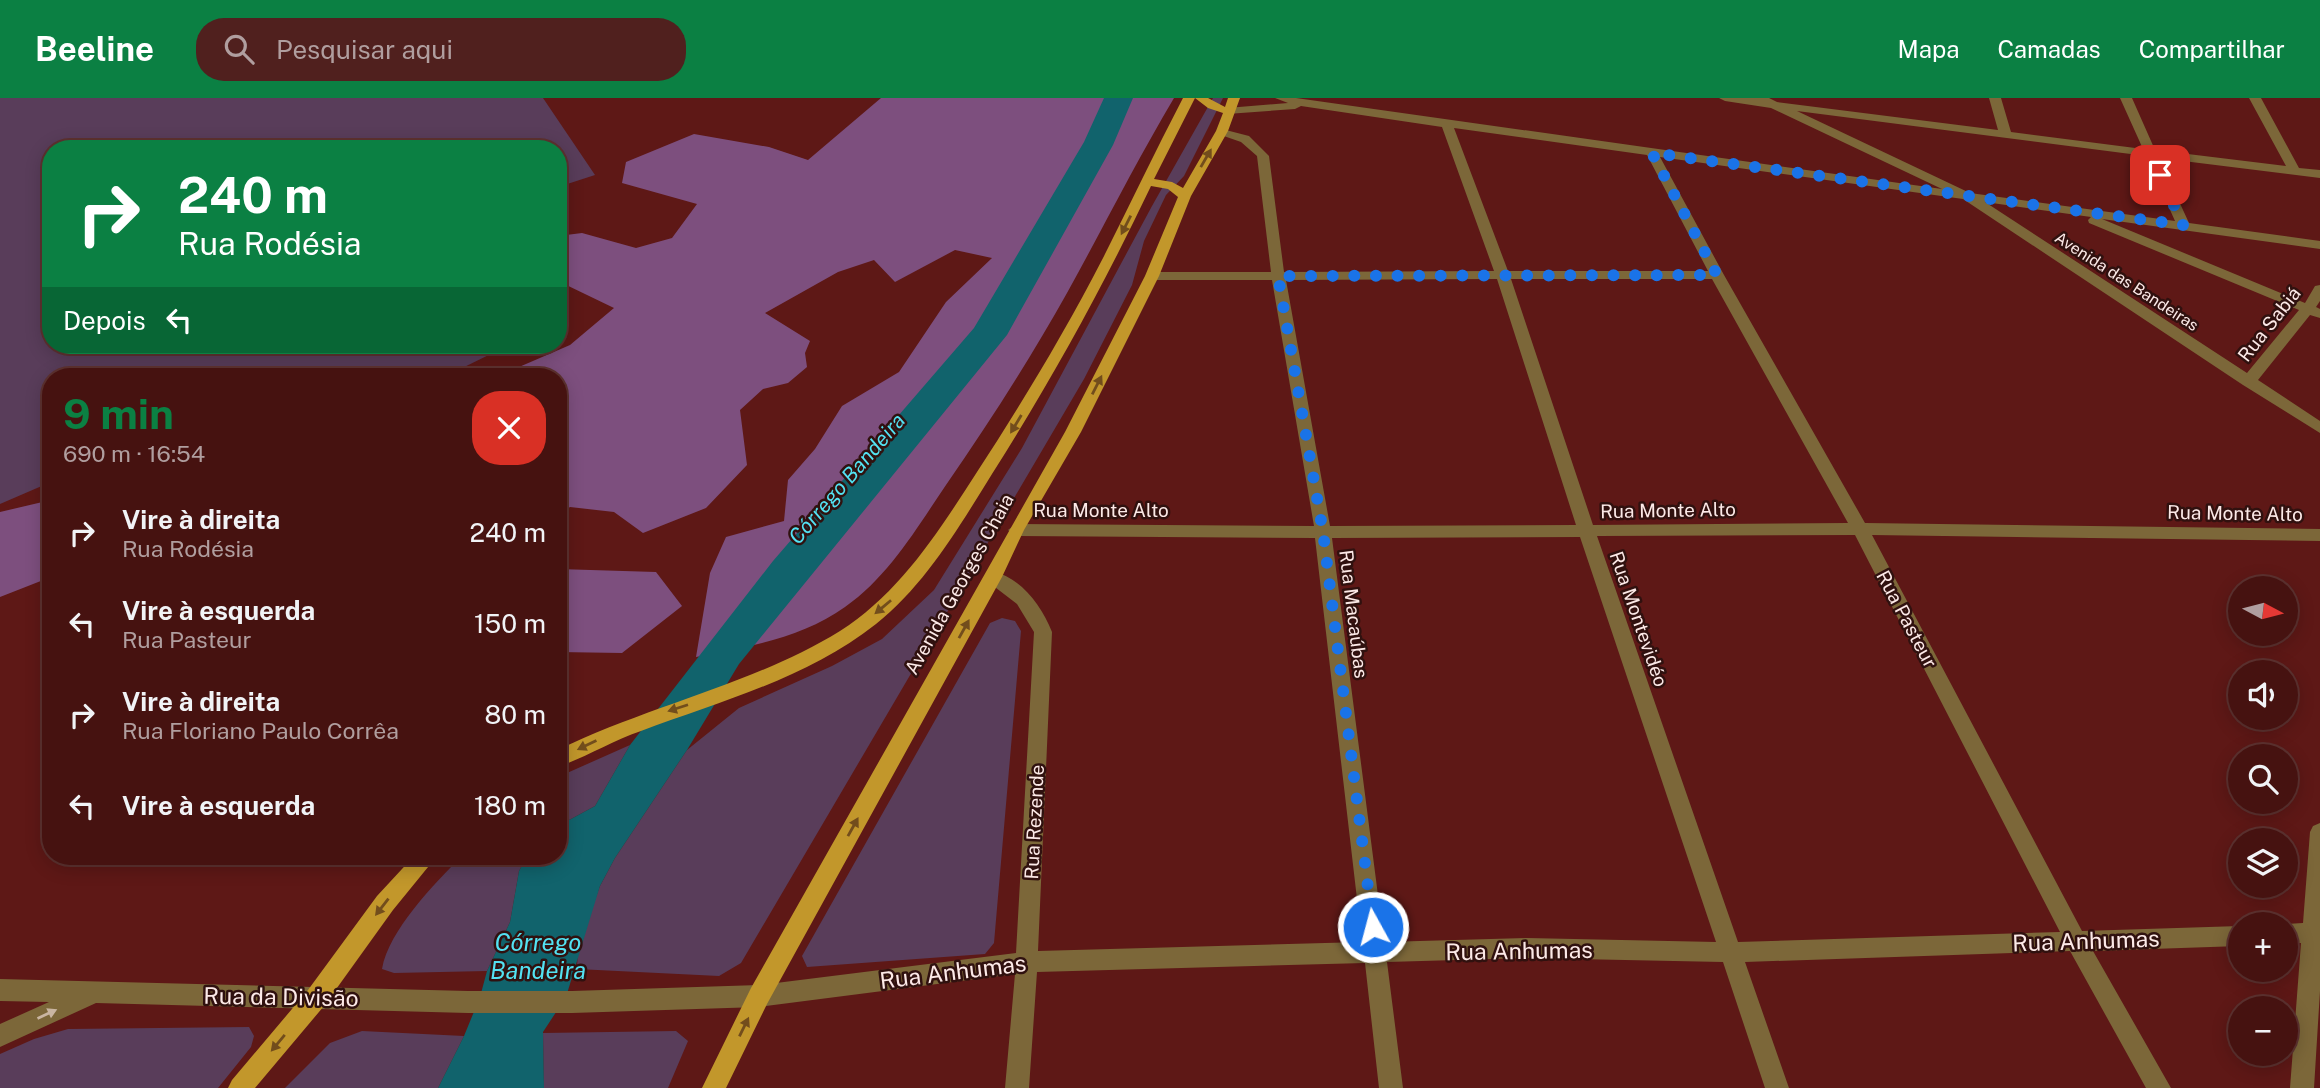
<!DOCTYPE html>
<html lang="pt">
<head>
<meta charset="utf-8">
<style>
	:root { --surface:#461210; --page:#50201e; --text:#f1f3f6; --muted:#b09e9f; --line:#5e3230; --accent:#0b8043 }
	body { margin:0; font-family:"Public Sans",sans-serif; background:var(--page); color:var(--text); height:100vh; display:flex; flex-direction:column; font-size:26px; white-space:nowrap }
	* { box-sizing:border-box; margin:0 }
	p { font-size:23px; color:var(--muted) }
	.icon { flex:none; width:38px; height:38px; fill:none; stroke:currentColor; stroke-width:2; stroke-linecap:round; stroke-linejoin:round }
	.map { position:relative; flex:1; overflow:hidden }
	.drawer { position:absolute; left:42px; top:270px; width:525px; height:497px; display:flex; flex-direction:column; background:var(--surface); border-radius:28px; box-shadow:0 4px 18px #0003,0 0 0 2px var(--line) }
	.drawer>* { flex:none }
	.hud { position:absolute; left:42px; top:42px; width:525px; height:214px; border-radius:28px; box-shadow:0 4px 18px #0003,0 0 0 2px var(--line); background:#0b8043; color:#fff; overflow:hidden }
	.needle { width:46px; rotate:97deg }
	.buttons { position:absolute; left:2228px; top:478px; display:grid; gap:14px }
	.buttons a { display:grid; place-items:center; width:70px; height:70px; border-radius:50%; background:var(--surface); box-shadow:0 4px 18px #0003,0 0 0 2px var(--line); font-size:35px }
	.pin { position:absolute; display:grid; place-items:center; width:60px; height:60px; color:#fff; margin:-30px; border-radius:14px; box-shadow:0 4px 10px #0006 }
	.me { position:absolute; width:77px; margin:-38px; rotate:353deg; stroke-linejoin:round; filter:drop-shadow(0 0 5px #0008) }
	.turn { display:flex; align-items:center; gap:24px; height:147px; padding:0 21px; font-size:32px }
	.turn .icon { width:91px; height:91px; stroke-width:2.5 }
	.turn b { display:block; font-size:49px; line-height:60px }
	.then { display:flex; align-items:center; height:66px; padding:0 21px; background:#0003; gap:14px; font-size:26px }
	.round { display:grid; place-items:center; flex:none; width:74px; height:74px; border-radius:28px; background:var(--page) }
	.summary { display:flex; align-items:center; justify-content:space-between; height:119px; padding:0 21px }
	h1 { font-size:42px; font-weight:700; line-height:52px; color:var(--accent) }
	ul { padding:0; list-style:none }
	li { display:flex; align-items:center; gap:21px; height:91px; padding:0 21px }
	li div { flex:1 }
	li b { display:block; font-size:26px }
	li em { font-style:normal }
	header { display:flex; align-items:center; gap:42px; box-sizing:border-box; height:98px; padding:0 35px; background:var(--accent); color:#fff }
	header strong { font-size:33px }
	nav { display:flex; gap:38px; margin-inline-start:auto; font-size:24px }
	.search { width:490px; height:63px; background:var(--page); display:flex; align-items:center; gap:18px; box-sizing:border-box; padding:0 24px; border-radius:28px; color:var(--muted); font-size:26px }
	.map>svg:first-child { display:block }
	.green { fill:#593d5a }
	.forest { fill:#7d4f7e }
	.water { fill:#11636c }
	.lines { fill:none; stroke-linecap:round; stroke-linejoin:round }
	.minor { fill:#7c6739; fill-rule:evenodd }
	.major { fill:#c2972b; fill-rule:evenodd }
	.oneway { fill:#724d1c }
	.oneway2 { fill:#c9b5a1 }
	.route { stroke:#1a73e8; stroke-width:12; stroke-dasharray:0 21.6 }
	.labels { text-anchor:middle; stroke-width:5; stroke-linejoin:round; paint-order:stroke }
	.far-street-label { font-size:16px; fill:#fce9e7; stroke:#30110f }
	.street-label { font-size:19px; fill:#fce9e7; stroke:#30110f }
	.water-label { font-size:21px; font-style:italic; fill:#53e2f2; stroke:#30110f }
	.near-street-label { font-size:23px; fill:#fce9e7; stroke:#30110f }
	.near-water-label { font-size:24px; font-style:italic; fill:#53e2f2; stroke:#30110f }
</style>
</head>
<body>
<header>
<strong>Beeline</strong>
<div class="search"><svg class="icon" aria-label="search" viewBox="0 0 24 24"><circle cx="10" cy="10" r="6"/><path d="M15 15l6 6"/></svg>Pesquisar aqui</div>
<nav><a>Mapa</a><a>Camadas</a><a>Compartilhar</a></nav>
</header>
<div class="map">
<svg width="2320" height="990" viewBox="0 0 2320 990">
	<rect width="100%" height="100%" fill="#5e1816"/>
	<path class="green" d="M0,0h543l52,77 -37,12v-38h-507v196h458l-63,31h-395v106l-51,22z
		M1213,0h10l-39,78 -18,19 -22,46 -12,44 -48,94 -343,584 -22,13 -142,-7 1,-23 22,-60 15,-28 72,-108 52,-42 93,-42 50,-27 52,-49 88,-142 130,-242z
		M1002,520l13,3 6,10 -27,312 -9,11 -178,13 -5,-11 188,-333z
		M630,647l-35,61 -37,20v-49z
		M462,758h65l-8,15 -9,51 -23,49 -93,2 -12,-4c7,-39 52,-85 80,-113z
		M249,929l5,9 -3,11 -33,41h-218v-34l34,-15 34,-10z
		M362,933l102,5 -26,52h-153l45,-45z
		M676,933l12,10 -20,47h-124l-1,-55z"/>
	<path class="forest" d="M881,0h293c-38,64 -71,130 -107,195 -37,66 -78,130 -121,192 -30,44 -57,91 -101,122 -43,31 -98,40 -149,50l14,-84 16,-36 58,-16 4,-41 27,-31 27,-43 57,-34 47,-70 46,-44 -37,-8 -60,32 -21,-22 -36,12 -73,41 45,28 -5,12 2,14 -19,16 -25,6 -23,21 7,55 -41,43 -63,25 -29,-21 -44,-5 -12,8v-139h-60l72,-31 44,-37 -56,-27v-45l24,-3 54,15 36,-10 25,-34 -75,-21 4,-21 68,-28 75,13 39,13z
		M51,402v77l-51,20v-85z
		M558,471l98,3 26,34 -60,47 -64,-1z"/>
	<path class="water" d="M1104,0h29l-20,47 -106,190 -268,329 -52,86 -72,108 -15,28 -34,111 -23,35 1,56h-106l26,-52 16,-39 7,-26 23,-49 9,-51 8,-15h31v-30l37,-20 35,-61 143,-184 201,-233 110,-186z"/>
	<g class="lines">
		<path class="minor" d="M1275,0h21l646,91 -171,-81 -46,-7 -6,-3h50l8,4 221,28 -9,-32h12l10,34 132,17 -23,-51h12l23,52 131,16 -37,-68h12l38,70 21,2v8l-161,-20 30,65 131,18v8l-218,-30 203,84 10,-17 5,-1v16l-4,6 4,2v9l-10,-3 -52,65 62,41v12l-77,-48 -280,-186 -303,-42 64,118 141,248 455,6v12l-448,-6 210,396 158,-5v20l-147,5 78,137h-25l-76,-137 -325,11 44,126h-24l-42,-126 -196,-4 -140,4 16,126h-24l-14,-125 -328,9 -8,116h-24l10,-114 -256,33 -187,6h-104l-372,-10 -96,44v-23l49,-22 -49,-1v-22l468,12h104l187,-6 257,-32 18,-321 -17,-28 -30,-23 -3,-4 3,-4 6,-2c29,8 48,34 59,61l-14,319 324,-9 -47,-404 -299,-2 -8,-6 8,-6 298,2 -42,-246h-120l-7,-4 7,-4h119l-14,-116 -16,-14 -23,-8v-6l31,8 20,20 15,116 210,-1 -52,-144 -141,-21 -6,3 -68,5 -6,-3 6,-3 61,-5zM1797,13l349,45 29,65 -205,-28zM1454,30l193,27 61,116h-200zM1985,104l106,15 -3,3 1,3 210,87 -52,63zM1497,181l79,246 -246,1 -44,-246zM1511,181h201l136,244 -255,2zM1855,437l205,397 -322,10 -141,-406zM1580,439l136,405 -189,-4 -143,4 -52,-404z
			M2320,725v168l-6,97h-24l11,-145 -15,1v-20l17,-1 7,-91 3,-6z"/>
		<path class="major" d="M1183,0h12l-41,81 18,3 11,6 33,-57 7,-18 -15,-5 -13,-10h13l17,9 3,-9h12l-12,33 -37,65 -32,80 -78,156 -57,98 -22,47 -235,427 -41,84h-24l49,-100 314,-556 80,-156 33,-79 -10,-8 -17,-3c-47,99 -100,195 -159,288 -33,53 -66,110 -116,150 -68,54 -155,77 -235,107 -29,10 -55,26 -83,36v-17c92,-45 194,-65 282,-119 60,-38 99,-100 137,-159 45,-69 88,-140 126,-214 27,-53 52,-107 80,-160z
			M414,758h23l-44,54 -69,96 -69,82h-27l4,-8 76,-90 69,-94z"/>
	</g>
	<defs><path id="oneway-solid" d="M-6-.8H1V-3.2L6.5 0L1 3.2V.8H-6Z" transform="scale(1.75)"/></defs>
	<g class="oneway">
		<use href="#oneway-solid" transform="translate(1206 60) rotate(-60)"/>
		<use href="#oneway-solid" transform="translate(1126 127) rotate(117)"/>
		<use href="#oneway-solid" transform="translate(1097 287) rotate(-63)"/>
		<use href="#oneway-solid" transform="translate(1016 326) rotate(121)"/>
		<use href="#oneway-solid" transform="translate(883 509) rotate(140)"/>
		<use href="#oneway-solid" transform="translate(964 531) rotate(-61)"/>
		<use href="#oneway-solid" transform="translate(678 610) rotate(162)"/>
		<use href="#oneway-solid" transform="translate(587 647) rotate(154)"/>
		<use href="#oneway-solid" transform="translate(853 729) rotate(-61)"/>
		<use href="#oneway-solid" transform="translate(382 809) rotate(128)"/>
		<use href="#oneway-solid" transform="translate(744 929) rotate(-64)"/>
		<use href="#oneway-solid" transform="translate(278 945) rotate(130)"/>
	</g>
	<use class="oneway2" href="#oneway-solid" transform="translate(47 916) rotate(-25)"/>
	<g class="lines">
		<path class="route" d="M1373,829l-50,-395 -45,-256 439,-1 -65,-122 531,72 -23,-50"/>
	</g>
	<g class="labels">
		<g class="far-street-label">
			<text transform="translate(2127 183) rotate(33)" y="6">Avenida das Bandeiras</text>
		</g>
		<g class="street-label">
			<text transform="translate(2269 226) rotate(-52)" y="7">Rua Sabiá</text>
			<text x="1101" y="419">Rua Monte Alto</text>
			<text transform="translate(1668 412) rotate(-1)" y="7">Rua Monte Alto</text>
			<text transform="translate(2235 415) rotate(1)" y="7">Rua Monte Alto</text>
			<text transform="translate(959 486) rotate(-61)" y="7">Avenida Georges Chaia</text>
			<text transform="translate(1354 516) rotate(83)" y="7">Rua Macaúbas</text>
			<text transform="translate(1639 521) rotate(71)" y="7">Rua Montevidéo</text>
			<text transform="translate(1907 521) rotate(62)" y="7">Rua Pasteur</text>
			<text transform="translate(1034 724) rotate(-87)" y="7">Rua Rezende</text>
		</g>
		<g class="water-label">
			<text transform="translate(847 381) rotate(-49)" y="7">Córrego Bandeira</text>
		</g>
		<g class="near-street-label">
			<text transform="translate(2086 843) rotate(-2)" y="8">Rua Anhumas</text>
			<text transform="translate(1519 853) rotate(-1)" y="8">Rua Anhumas</text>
			<text transform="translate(953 874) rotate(-7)" y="8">Rua Anhumas</text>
			<text transform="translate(281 899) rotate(1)" y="8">Rua da Divisão</text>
		</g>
		<g class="near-water-label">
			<text x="538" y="853">Córrego<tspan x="538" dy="28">Bandeira</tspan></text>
		</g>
	</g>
</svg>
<div class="buttons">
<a><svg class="needle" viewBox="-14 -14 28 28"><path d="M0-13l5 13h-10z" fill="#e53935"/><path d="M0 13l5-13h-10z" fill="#b09e9f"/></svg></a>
<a><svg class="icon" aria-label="sound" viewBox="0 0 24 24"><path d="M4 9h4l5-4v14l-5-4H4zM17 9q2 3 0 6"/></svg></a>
<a><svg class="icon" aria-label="search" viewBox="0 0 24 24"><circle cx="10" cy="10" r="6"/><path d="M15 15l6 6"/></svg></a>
<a><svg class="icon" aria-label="layers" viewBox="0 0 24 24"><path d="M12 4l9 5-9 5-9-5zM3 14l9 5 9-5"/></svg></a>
<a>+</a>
<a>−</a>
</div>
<div class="pin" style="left:2160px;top:77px;background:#d93025"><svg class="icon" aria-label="arrive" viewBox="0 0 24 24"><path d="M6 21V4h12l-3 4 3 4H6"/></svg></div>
<svg class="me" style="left:1373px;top:829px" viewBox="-20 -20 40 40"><circle r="17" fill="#1a73e8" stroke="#fff" stroke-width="3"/><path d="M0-11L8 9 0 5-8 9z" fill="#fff"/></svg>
<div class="hud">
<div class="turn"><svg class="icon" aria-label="right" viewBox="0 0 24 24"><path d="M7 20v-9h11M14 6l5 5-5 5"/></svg><div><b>240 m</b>Rua Rodésia</div></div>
<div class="then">Depois<svg class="icon" aria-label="left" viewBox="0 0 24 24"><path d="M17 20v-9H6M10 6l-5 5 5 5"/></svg></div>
</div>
<section class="drawer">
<div class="summary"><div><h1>9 min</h1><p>690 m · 16:54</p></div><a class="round" style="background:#d93025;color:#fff"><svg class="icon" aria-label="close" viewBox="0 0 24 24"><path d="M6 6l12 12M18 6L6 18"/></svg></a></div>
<ul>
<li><svg class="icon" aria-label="right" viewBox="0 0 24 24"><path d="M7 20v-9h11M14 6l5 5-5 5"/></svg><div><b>Vire à direita</b><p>Rua Rodésia</p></div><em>240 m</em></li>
<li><svg class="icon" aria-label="left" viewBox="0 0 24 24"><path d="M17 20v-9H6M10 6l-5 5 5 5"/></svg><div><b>Vire à esquerda</b><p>Rua Pasteur</p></div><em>150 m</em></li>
<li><svg class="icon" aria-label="right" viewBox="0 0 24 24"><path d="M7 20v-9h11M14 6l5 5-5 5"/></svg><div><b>Vire à direita</b><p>Rua Floriano Paulo Corrêa</p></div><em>80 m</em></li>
<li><svg class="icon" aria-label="left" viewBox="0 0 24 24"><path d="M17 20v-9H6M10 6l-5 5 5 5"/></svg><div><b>Vire à esquerda</b></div><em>180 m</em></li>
</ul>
</section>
</div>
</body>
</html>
